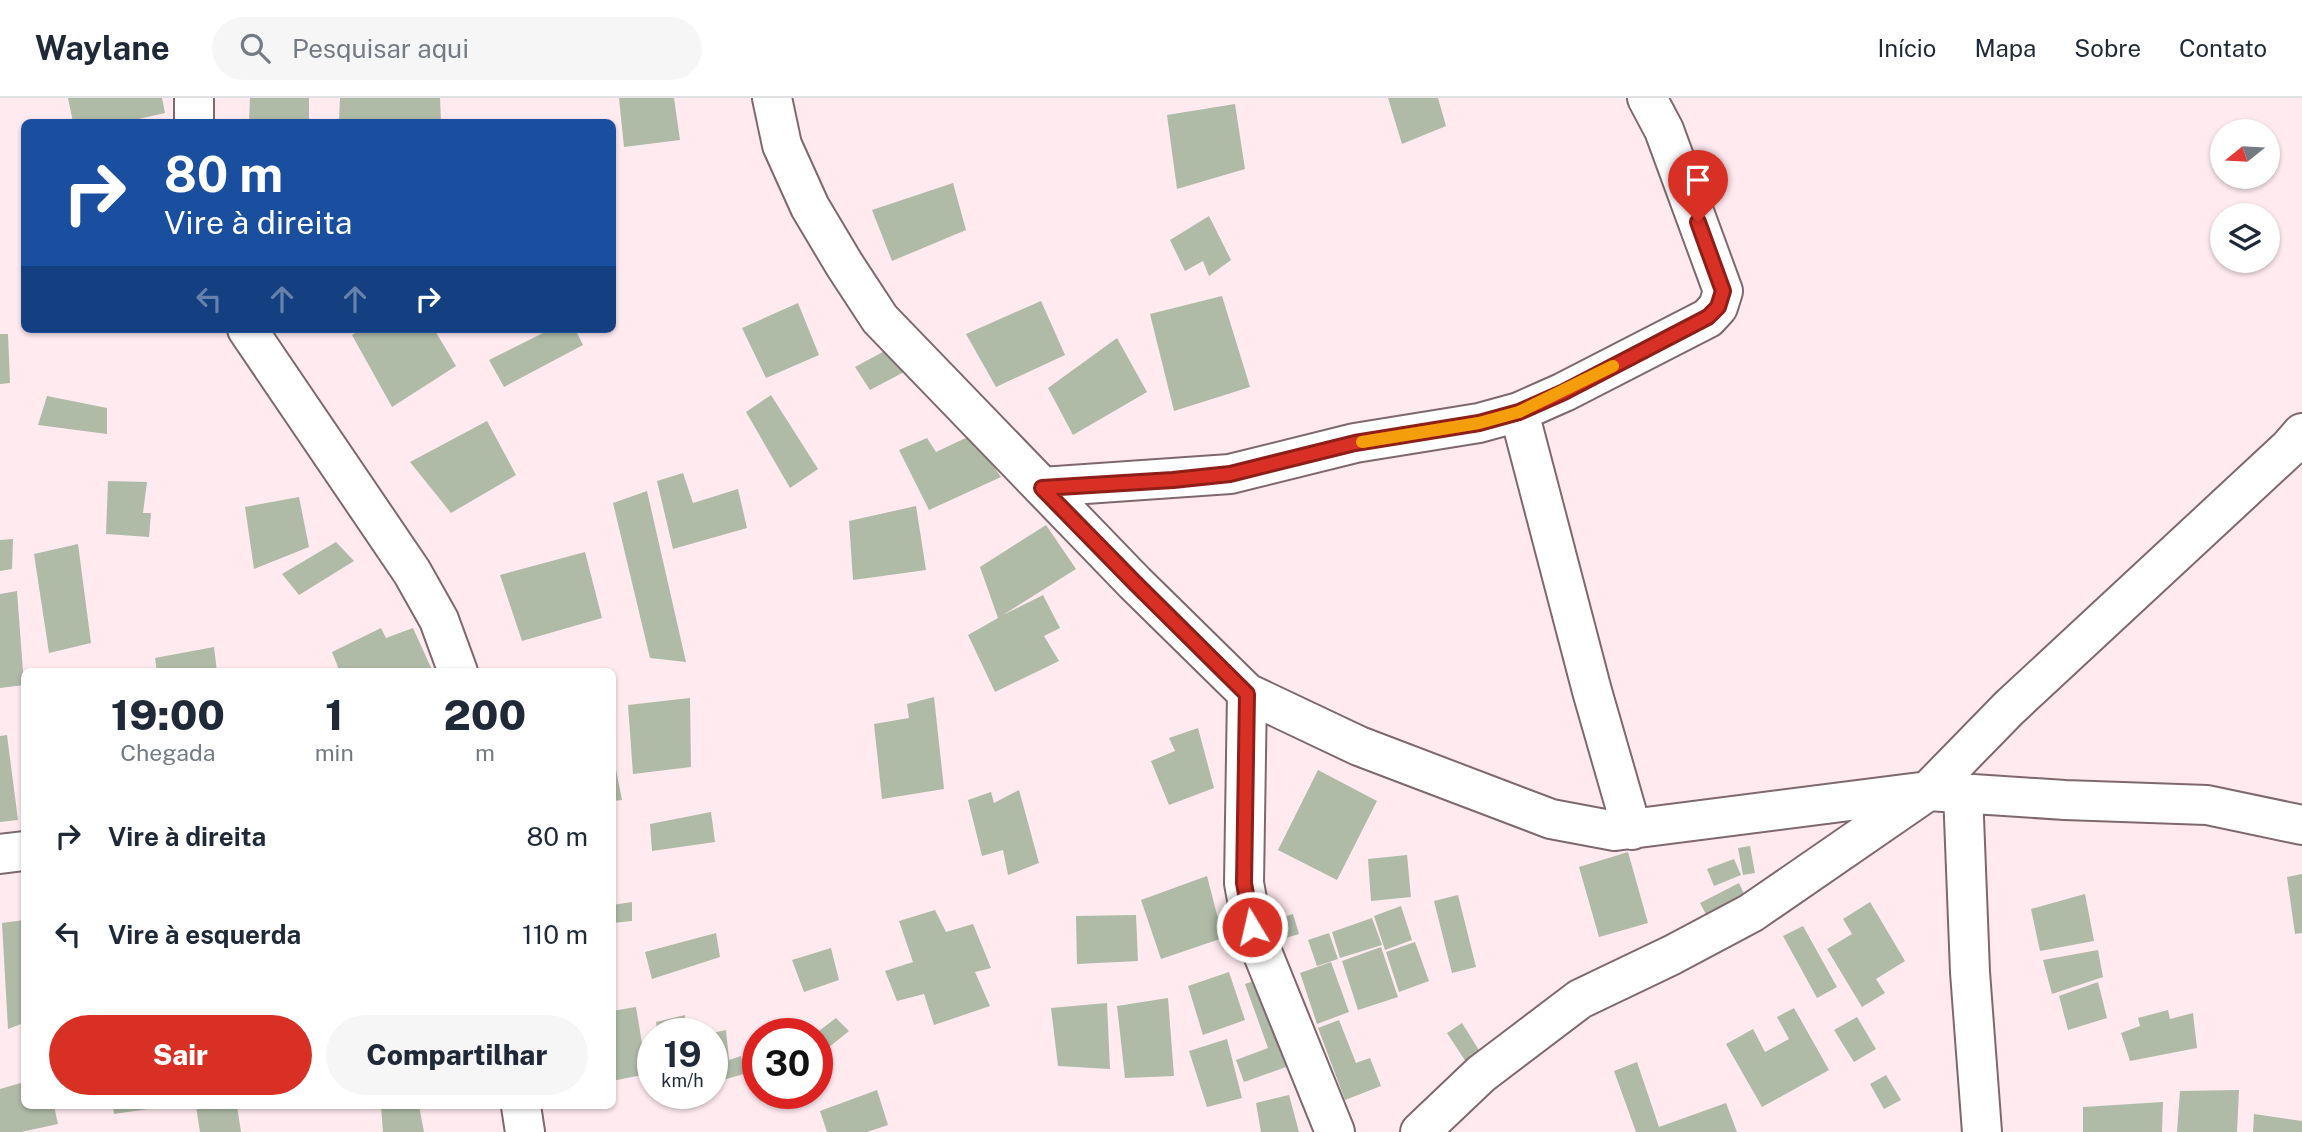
<!DOCTYPE html>
<html lang="pt">
<head>
<meta charset="utf-8">
<style>
	:root { --surface:#fff; --page:#f6f6f7; --text:#1f2937; --muted:#747a83; --line:#e0e1e3; --accent:#d93025 }
	body { margin:0; font-family:"Public Sans",sans-serif; background:var(--page); color:var(--text); height:100vh; display:flex; flex-direction:column; font-size:26px; white-space:nowrap }
	* { box-sizing:border-box; margin:0 }
	p { font-size:23px; color:var(--muted) }
	.icon { flex:none; width:38px; height:38px; fill:none; stroke:currentColor; stroke-width:2; stroke-linecap:round; stroke-linejoin:round }
	.map { position:relative; flex:1; overflow:hidden }
	.side { position:absolute; left:21px; top:570px; width:595px; height:441px; display:flex; flex-direction:column; background:var(--surface); border-radius:10px; box-shadow:0 2px 5px #0004 }
	.side>* { flex:none }
	.hud { position:absolute; left:21px; top:21px; width:595px; height:214px; border-radius:10px; box-shadow:0 2px 5px #0004; background:#1a4fa0; color:#fff; overflow:hidden }
	.needle { width:46px; rotate:252deg }
	.buttons { position:absolute; left:2210px; top:21px; display:grid; gap:14px }
	.buttons a { display:grid; place-items:center; width:70px; height:70px; border-radius:50%; background:var(--surface); box-shadow:0 2px 5px #0004; font-size:35px }
	.speed { position:absolute; left:637px; top:920px; display:flex; gap:14px; font-size:35px; font-weight:700; text-align:center }
	.speed>* { display:grid; place-content:center; width:91px; height:91px; border-radius:50%; background:var(--surface); box-shadow:0 2px 5px #0004; line-height:1 }
	.speed small { font-size:18px; font-weight:400 }
	.speed .limit { border:10px solid #d22; background:#fff; color:#111 }
	.pin { position:absolute; display:grid; place-items:center; width:60px; height:60px; color:#fff; margin:-72px -30px; border-radius:50% 50% 50% 0; rotate:-45deg; box-shadow:0 0 7px #0007 }
	.pin .icon { rotate:45deg }
	.me { position:absolute; width:77px; margin:-38px; rotate:351deg; stroke-linejoin:round; filter:drop-shadow(0 0 5px #0008) }
	.turn { display:flex; align-items:center; gap:24px; height:147px; padding:0 28px; font-size:32px }
	.turn .icon { width:91px; height:91px; stroke-width:2.5 }
	.turn b { display:block; font-size:49px; line-height:60px }
	.lanes { display:flex; align-items:center; height:66px; padding:0 28px; background:#0003; justify-content:center; gap:35px; direction:ltr }
	.lanes .off { opacity:.35 }
	.eta { display:flex; justify-content:space-evenly; align-items:center; height:119px; text-align:center }
	.eta b { font-size:42px; font-weight:800; line-height:49px }
	.cta { display:flex; gap:14px; margin-top:auto; padding:14px 28px }
	.cta a { flex:1; height:80px; border-radius:42px; background:var(--accent); color:#fff; font-size:28px; font-weight:800; line-height:80px; text-align:center }
	.cta a+a { background:var(--page); color:var(--text) }
	ul { padding:0; list-style:none }
	li { display:flex; align-items:center; gap:21px; height:98px; padding:0 28px }
	li div { flex:1 }
	li b { display:block; font-size:26px }
	li em { font-style:normal }
	header { display:flex; align-items:center; gap:42px; box-sizing:border-box; height:98px; padding:0 35px; background:var(--surface); border-bottom:2px solid var(--line) }
	header strong { font-size:33px }
	nav { display:flex; gap:38px; margin-inline-start:auto; font-size:24px }
	.search { width:490px; height:63px; background:var(--page); display:flex; align-items:center; gap:18px; box-sizing:border-box; padding:0 24px; border-radius:38px; color:var(--muted); font-size:26px }
	.map>svg:first-child { display:block }
	.building { fill:#afbaa7 }
	.lines { fill:none; stroke-linecap:round; stroke-linejoin:round }
	.minor-casing { stroke:#7e686e; stroke-width:42 }
	.minor { stroke:#fff; stroke-width:38 }
	.route-casing { stroke:#8d1f18; stroke-width:18 }
	.route { stroke:#d93025; stroke-width:12 }
	.slow { stroke:#f59e0b; stroke-width:12 }
</style>
</head>
<body>
<header>
<strong>Waylane</strong>
<div class="search"><svg class="icon" aria-label="search" viewBox="0 0 24 24"><circle cx="10" cy="10" r="6"/><path d="M15 15l6 6"/></svg>Pesquisar aqui</div>
<nav><a>Início</a><a>Mapa</a><a>Sobre</a><a>Contato</a></nav>
</header>
<div class="map">
<svg width="2302" height="1034" viewBox="0 0 2302 1034">
	<rect width="100%" height="100%" fill="#feeaef"/>
	<path class="building" d="M68,0h94l3,15 -40,9h-52z
		M250,0h59v24h-60z
		M340,0h100l1,24h-102z
		M619,0h55l6,42 -56,7z
		M1388,0h50l8,28 -44,18z
		M1235,6l10,65 -68,20 -10,-74z
		M953,85l13,47 -74,31 -20,-51z
		M1209,118l22,44 -22,16 -6,-15 -18,10 -15,-31z
		M1222,198l28,91 -76,24 -24,-97z
		M1041,203l24,54 -69,32 -30,-53z
		M798,205l21,52 -53,23 -24,-50z
		M362,231h72l22,37 -64,41 -40,-72z
		M551,231h24l8,16 -79,42 -15,-27z
		M0,236h8l2,49 -10,1z
		M1117,240l30,54 -74,43 -25,-47z
		M890,250l16,23 -36,19 -15,-23z
		M771,297l47,74 -28,19 -44,-76z
		M47,298l60,12v26l-69,-9z
		M487,323l29,54 -65,38 -41,-51z
		M972,337l29,42 -72,33 -30,-60 28,-12 9,14z
		M683,375l10,30 45,-14 9,39 -74,21 -16,-68z
		M108,383l39,1 -4,31h8l-2,24 -43,-3z
		M647,393l39,171 -36,-4 -37,-155z
		M299,399l10,50 -55,22 -9,-62z
		M916,408l10,64 -73,10 -4,-59z
		M1046,427l30,44 -73,46 40,-20 17,33 -16,8 15,25 -64,31 -27,-57 30,-17 -18,-51z
		M13,441l-1,30 -12,2v-31z
		M336,444l18,19 -55,34 -17,-21z
		M78,446l13,99 -42,10 -15,-99z
		M585,454l17,66 -80,23 -22,-66z
		M17,493l7,94 -24,3v-94z
		M381,530l5,10 27,-10 20,44h-93l-8,-20z
		M214,549l3,25h-60l-2,-14z
		M934,599l10,92 -62,10 -8,-75 35,-6 -2,-14z
		M690,600l1,69 -58,7 -5,-69z
		M1198,630l16,60 -45,17 -18,-44 24,-10 -6,-13z
		M7,637l11,85 -18,2v-86z
		M612,651l10,51 -10,1z
		M1318,672l59,31 -40,79 -59,-30z
		M1019,692l20,73 -31,12 -5,-25 -21,6 -14,-56 23,-8 3,11z
		M711,714l4,30 -63,9 -2,-27z
		M1750,748l5,27 -12,2 -5,-27z
		M1628,754l20,71 -49,14 -20,-70z
		M1407,757l4,42 -40,4 -3,-42z
		M1734,761l7,16 -27,11 -7,-17z
		M2302,776v59l-7,1 -8,-57z
		M1207,778l16,62 -62,21 -20,-59z
		M1739,785l7,15 -38,20 -8,-15z
		M2085,796l9,47 -54,10 -9,-42z
		M1458,797l18,72 -24,6 -18,-72z
		M632,804v19l-20,2v-18z
		M1870,804l35,59 -29,18 9,14 -23,14 -35,-58 25,-15 -9,-15z
		M1401,808l11,34 -27,10 -11,-34z
		M935,812l11,22 27,-8 18,44 -16,4 15,34 -56,19 -10,-31 -27,7 -12,-30 28,-9 -14,-41z
		M1293,816l6,20 -13,4 -6,-20z
		M1136,817l2,46 -61,3 -1,-48z
		M1372,820l10,27 -42,13 -8,-26z
		M24,822v103l-16,6 -6,-106z
		M1803,828l34,61 -20,11 -34,-62z
		M716,835l4,24 -68,22 -7,-27z
		M1329,835l9,26 -21,7 -9,-26z
		M1415,844l14,39 -30,11 -13,-40z
		M1381,849l17,50 -40,13 -16,-49z
		M831,850l8,32 -35,12 -12,-32z
		M2098,852l5,27 -51,17 -9,-34z
		M1331,864l18,50 -32,12 -17,-51z
		M1229,874l16,48 -42,15 -15,-49z
		M1269,878l31,86 -56,20 -8,-22 32,-12 -23,-64z
		M2098,884l9,36 -39,12 -9,-34z
		M1168,900l6,78 -49,2 -8,-72z
		M1107,905l3,66 -52,-3 -7,-58z
		M636,909l11,67 -35,7v-70z
		M1794,910l35,62 -67,37 -36,-63 27,-15 12,23 24,-13 -12,-22z
		M2168,912l2,9 23,-6 4,35 -67,13 -9,-28 19,-7 -2,-8z
		M685,917l1,19h-29l-1,-12z
		M1857,919l19,32 -22,13 -20,-32z
		M836,920l13,13 -32,26v-23h-2z
		M1339,922l17,43 14,-5 11,28 -36,14 -27,-72z
		M1462,925l20,32 -14,10 -21,-32z
		M726,932l3,30 12,-4 3,18 -32,9v-50z
		M1227,941l15,59 -35,9 -18,-56z
		M1637,964l22,65 67,-24 11,29h-101l-22,-61z
		M1886,977l15,25 -17,9 -14,-25z
		M24,984v24h30l4,18 -37,8h-21v-43z
		M877,992l11,35 -21,7h-40l-7,-21z
		M2239,992l-2,42h-60l3,-41z
		M1289,997l10,37h-38l-5,-29z
		M2163,1004l-1,30h-79v-25z
		M113,1008h42v2l-41,6z
		M196,1008h41l4,26h-41z
		M381,1008h38l5,26h-41z
		M2254,1016l48,7v11h-49z"/>
	<g class="lines">
		<defs>
			<path id="minor" d="M772,0l10,47 28,62 34,57 36,55 255,264 112,110 112,53 192,73 64,12 313,-40 137,9 142,5 95,20
				M194,24v-24
				M247,231l165,243 27,48 19,52
				M1519,314l73,279 40,139
				M1042,389l188,-13 125,-31 124,-20 40,-11 45,-20 144,-74 10,-11 5,-16 -59,-161 -17,-32
				M1247,595l-3,190 8,44 83,205
				M1963,694l7,180 12,160
				M0,756l24,-3
				M521,1008l4,26
				M1420,1034l61,-58 99,-75 92,-44 79,-42 177,-122 81,-83 280,-260 13,-15"/>
		</defs>
		<use href="#minor" class="minor-casing"/>
		<use href="#minor" class="minor"/>
	</g>
	<g class="lines">
		<defs>
			<path id="route" d="M1252,829l-8,-44 3,-189 -112,-111 -93,-95 131,-8 57,-6 125,-31 124,-20 40,-11 45,-20 144,-75 10,-10 5,-16 -25,-69"/>
		</defs>
		<use href="#route" class="route-casing"/>
		<use href="#route" class="route"/>
		<path class="slow" d="M1362,344l117,-19 40,-11 94,-46"/>
	</g>
</svg>
<div class="buttons">
<a><svg class="needle" viewBox="-14 -14 28 28"><path d="M0-13l5 13h-10z" fill="#e53935"/><path d="M0 13l5-13h-10z" fill="#747a83"/></svg></a>
<a><svg class="icon" aria-label="layers" viewBox="0 0 24 24"><path d="M12 4l9 5-9 5-9-5zM3 14l9 5 9-5"/></svg></a>
</div>
<div class="speed"><div>19<small>km/h</small></div><div class="limit">30</div></div>
<div class="pin" style="left:1698px;top:124px;background:#d93025"><svg class="icon" aria-label="arrive" viewBox="0 0 24 24"><path d="M6 21V4h12l-3 4 3 4H6"/></svg></div>
<svg class="me" style="left:1252px;top:829px" viewBox="-20 -20 40 40"><circle r="17" fill="#d93025" stroke="#fff" stroke-width="3"/><path d="M0-11L8 9 0 5-8 9z" fill="#fff"/></svg>
<div class="hud">
<div class="turn"><svg class="icon" aria-label="right" viewBox="0 0 24 24"><path d="M7 20v-9h11M14 6l5 5-5 5"/></svg><div><b>80 m</b>Vire à direita</div></div>
<div class="lanes"><svg class="icon off" aria-label="left" viewBox="0 0 24 24"><path d="M17 20v-9H6M10 6l-5 5 5 5"/></svg><svg class="icon off" aria-label="ahead" viewBox="0 0 24 24"><path d="M12 20V5M6 11l6-6 6 6"/></svg><svg class="icon off" aria-label="ahead" viewBox="0 0 24 24"><path d="M12 20V5M6 11l6-6 6 6"/></svg><svg class="icon" aria-label="right" viewBox="0 0 24 24"><path d="M7 20v-9h11M14 6l5 5-5 5"/></svg></div>
</div>
<section class="side">
<div class="eta">
<div><b>19:00</b><p>Chegada</p></div>
<div><b>1</b><p>min</p></div>
<div><b>200</b><p>m</p></div>
</div>
<ul>
<li><svg class="icon" aria-label="right" viewBox="0 0 24 24"><path d="M7 20v-9h11M14 6l5 5-5 5"/></svg><div><b>Vire à direita</b></div><em>80 m</em></li>
<li><svg class="icon" aria-label="left" viewBox="0 0 24 24"><path d="M17 20v-9H6M10 6l-5 5 5 5"/></svg><div><b>Vire à esquerda</b></div><em>110 m</em></li>
</ul>
<div class="cta"><a>Sair</a><a>Compartilhar</a></div>
</section>
</div>
</body>
</html>
